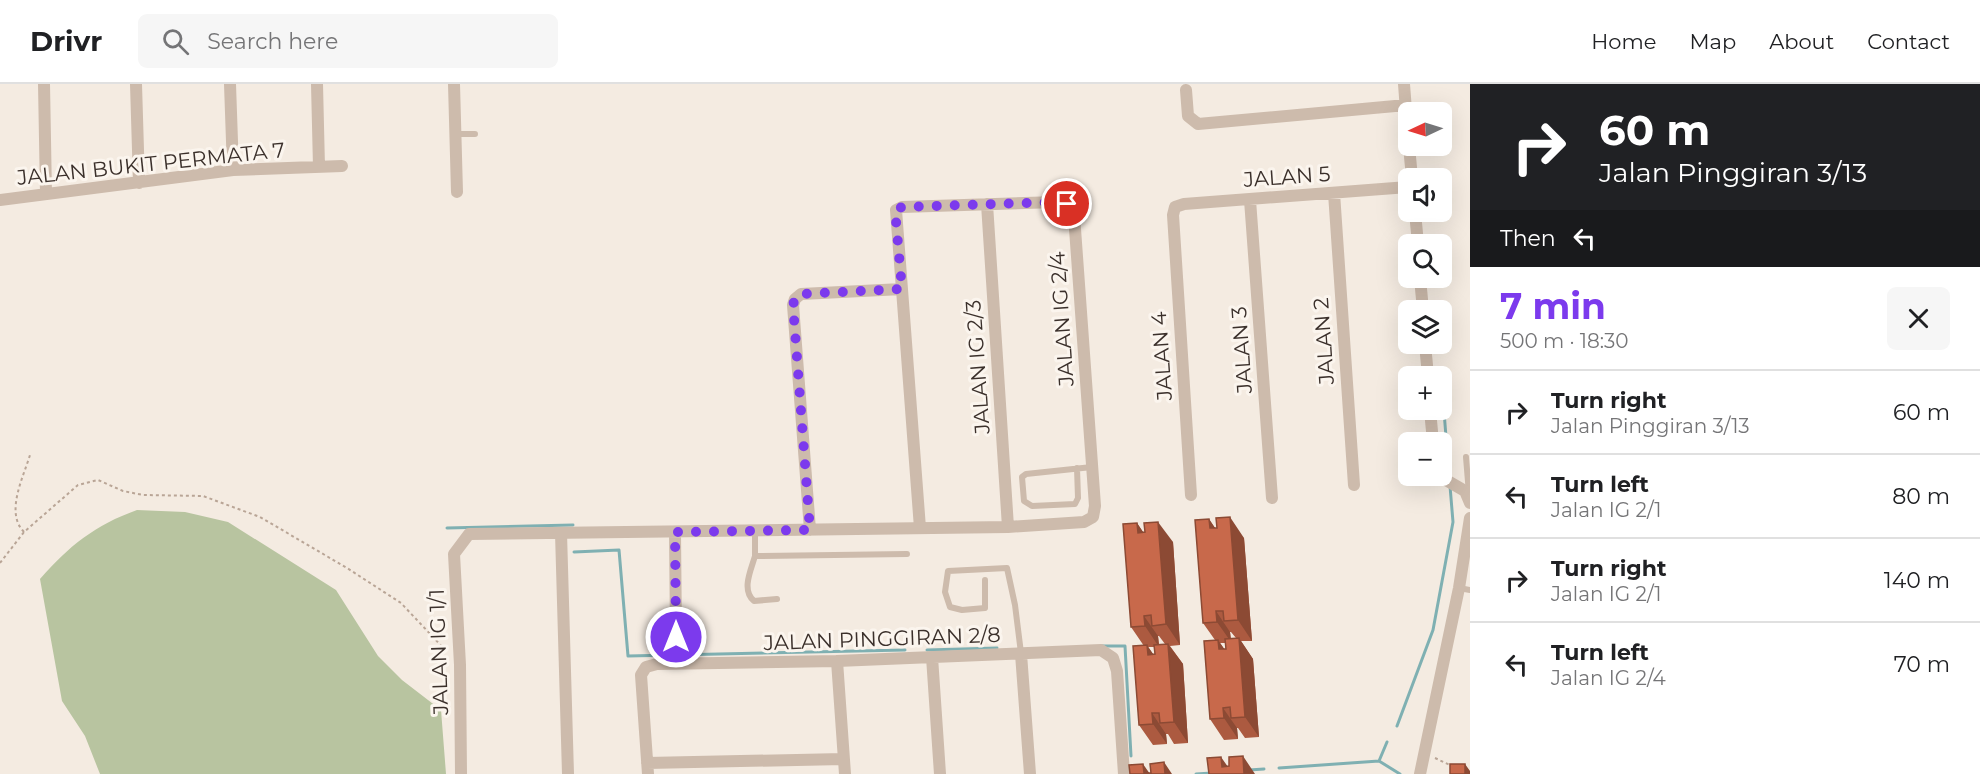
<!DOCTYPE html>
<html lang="en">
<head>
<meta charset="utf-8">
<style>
	:root { --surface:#fff; --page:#f6f6f6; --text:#202124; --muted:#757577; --line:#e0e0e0; --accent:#7c3aed }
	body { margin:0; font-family:Montserrat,sans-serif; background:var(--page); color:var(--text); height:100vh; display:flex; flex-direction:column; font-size:22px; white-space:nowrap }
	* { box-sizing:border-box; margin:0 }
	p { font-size:20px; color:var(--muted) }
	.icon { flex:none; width:33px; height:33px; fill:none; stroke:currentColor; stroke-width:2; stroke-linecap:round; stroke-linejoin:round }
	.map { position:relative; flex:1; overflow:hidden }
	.details { display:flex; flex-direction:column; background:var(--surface); width:510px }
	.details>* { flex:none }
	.banner { background:#202124; color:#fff; overflow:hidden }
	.needle { width:39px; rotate:266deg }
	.controls { position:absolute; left:1398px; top:18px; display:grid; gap:12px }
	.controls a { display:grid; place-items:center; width:54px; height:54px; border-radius:9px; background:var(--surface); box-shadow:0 6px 24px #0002; font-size:30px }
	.pin { position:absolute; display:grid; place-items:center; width:51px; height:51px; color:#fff; margin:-26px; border:3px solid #fff; border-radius:50%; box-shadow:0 2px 6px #0007 }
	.me { position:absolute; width:66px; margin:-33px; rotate:0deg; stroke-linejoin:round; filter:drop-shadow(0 0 4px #0008) }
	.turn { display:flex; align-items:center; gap:21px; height:126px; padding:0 30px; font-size:27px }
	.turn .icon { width:78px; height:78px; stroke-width:2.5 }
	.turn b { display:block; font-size:42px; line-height:51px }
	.then { display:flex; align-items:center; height:57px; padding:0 30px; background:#0003; gap:12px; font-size:22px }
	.round { display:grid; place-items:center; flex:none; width:63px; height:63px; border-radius:9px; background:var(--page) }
	.summary { display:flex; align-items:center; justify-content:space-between; height:102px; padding:0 30px }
	h1 { font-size:36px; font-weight:700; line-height:45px; color:var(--accent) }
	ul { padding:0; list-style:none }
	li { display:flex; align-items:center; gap:18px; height:84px; padding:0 30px; border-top:2px solid var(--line) }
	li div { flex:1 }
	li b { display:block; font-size:22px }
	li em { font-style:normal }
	header { display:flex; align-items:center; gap:36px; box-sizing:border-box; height:84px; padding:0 30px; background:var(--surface); border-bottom:2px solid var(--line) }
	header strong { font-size:28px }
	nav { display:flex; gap:33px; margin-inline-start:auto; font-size:21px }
	.search { width:420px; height:54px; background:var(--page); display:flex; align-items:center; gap:15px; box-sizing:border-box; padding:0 21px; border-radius:9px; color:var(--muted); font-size:22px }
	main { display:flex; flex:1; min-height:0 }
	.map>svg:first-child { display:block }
	.green { fill:#b8c4a0 }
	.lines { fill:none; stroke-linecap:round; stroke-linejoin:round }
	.stream { stroke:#7fb0b2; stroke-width:3 }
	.path { stroke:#b9a596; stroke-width:2; stroke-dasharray:3 3; stroke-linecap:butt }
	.lane { stroke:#cdbbac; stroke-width:6 }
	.street { stroke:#cdbbac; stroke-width:12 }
	.wall { fill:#ac5a40; fill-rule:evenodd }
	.shaded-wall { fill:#8c4a34 }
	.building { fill:#c8694b; stroke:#8c4a34; stroke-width:1.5 }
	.route { stroke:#7c3aed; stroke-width:10; stroke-dasharray:0 18 }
	.labels { text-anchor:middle; stroke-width:6; stroke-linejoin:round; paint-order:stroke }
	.street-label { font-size:21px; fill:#3b302b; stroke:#fbf5ee }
</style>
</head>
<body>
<header>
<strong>Drivr</strong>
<div class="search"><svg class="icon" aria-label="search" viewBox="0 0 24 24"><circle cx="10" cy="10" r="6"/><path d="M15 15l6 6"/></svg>Search here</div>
<nav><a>Home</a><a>Map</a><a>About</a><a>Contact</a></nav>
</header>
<main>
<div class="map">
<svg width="1470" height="690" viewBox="0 0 1470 690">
	<rect width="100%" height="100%" fill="#f4ebe1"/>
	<path class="green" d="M137,426l48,2 43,10 108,68 42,66 24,24 39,30 5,64h-346l-15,-38 -23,-35 -22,-122c29,-33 55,-54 97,-69z"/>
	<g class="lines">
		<path class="stream" d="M1442,301l7,91
			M447,444l126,-3
			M574,468l45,-2 9,106 277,-6
			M1102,562h23l6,110
			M927,566l70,-2
			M1397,642l36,-96 20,-108 -3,-36
			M1379,677l8,-19
			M1279,684l100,-7 21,13
			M1249,686l15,-1
			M1196,690l16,-1"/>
		<path class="path" d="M24,448c-19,-19 -1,-54 6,-77
			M0,479l24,-31 54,-47 20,-5 25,11 20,4 60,1 57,21 87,51 54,35 47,50
			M1435,674l17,8"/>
		<path class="lane" d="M456,50h19
			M1466,373l3,37
			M1077,384l1,30 -3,6 -43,2 -8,-5 -2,-24 4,-3 66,-7
			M755,472v-25
			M985,496v28l-23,2 -12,-3 -5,-15 3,-21 59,-3 8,37 6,48
			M1459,504l11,2
			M777,515l-23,2c-13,-11 -3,-31 1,-45l152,-2"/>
		<path class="street" d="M44,0l2,110
			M136,0l3,99
			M230,0l3,86
			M317,0l2,83
			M454,0l3,108
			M1404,0l4,53
			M1186,6l2,26 10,8 208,-19
			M1409,62l3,32
			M1334,109l20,292
			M0,116l233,-30 109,-4
			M1250,116l22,298
			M987,120l21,323
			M1415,128l3,32
			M1420,194l3,32
			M1425,260l3,32
			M1430,326l3,32
			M1439,392l26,15 5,12
			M1191,411l-18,-280 2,-8 9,-3 224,-17
			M810,446l-17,-225 2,-6 6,-5 101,-5
			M675,448l1,105
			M561,449l7,241
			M1021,570l9,120
			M932,573l8,117
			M837,577l8,113
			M647,679l196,-4
			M461,690l-1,-109 -6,-111 15,-20 539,-7 76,-5 9,-5 2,-11 -21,-291 -7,-11 -9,-2 -156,5 -6,3 24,318
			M648,690l-7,-99 5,-8 11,-3 180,-3 264,-11 12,8 4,13 7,103
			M1420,690l39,-186 11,-70"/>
	</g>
	<path class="wall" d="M1209,435l6,9 29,10 8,103h-11l12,18 6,78 -14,1 -7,-10h-1l1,11 -14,1 -14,-21 5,-79 -12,-17zM1230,548h1l5,6 -5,1zM1220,559h5l1,6h-2z
		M1137,439l6,9 30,10 7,103 -10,1 13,18 5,79 -14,1 -6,-10h-2l1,10 -14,1 -14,-20 5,-79 -13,-19zM1158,552h1l6,8h-6zM1148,563h6l1,7h-2z"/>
	<path class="shaded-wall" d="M1230,433l14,21 8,103 -14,-21z
		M1209,435l14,21 -13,-12z
		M1158,438l15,20 7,103 -14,-21z
		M1137,439l14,21 -13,-11z
		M1216,527l14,21 1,10 -14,-20z
		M1144,532l14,20 1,11 -14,-21z
		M1239,554l14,21 6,78 -14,-20z
		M1218,556l14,20 -13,-11z
		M1168,560l15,20 5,79 -14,-21z
		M1147,561l14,21 -13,-11z
		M1223,624l14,20 1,11 -14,-21z
		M1152,629l14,21 1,10 -14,-20z
		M1243,672l12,18h-11z
		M1221,673l12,17 -11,-7z
		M1164,678l8,12h-7z
		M1143,680l7,10 -6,-1z
		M1465,680l5,7v3h-5z"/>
	<path class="building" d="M1230,433l8,103 -14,1 -1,-10h-7l1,11 -14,1 -8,-103 14,-1 1,9h7l-1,-10z
		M1158,438l8,102 -14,2 -1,-11 -7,1 1,10 -14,1 -8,-103 14,-1 1,10 7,-1 -1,-9z
		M1239,554l6,79 -14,1 -1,-11 -7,1 1,10 -14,1 -6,-78 14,-1 1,9h7l-1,-10z
		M1168,560l6,78 -14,1 -1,-10h-7l1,11 -14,1 -6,-79 14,-1 1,10 7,-1 -1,-9z
		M1243,672l1,18h-35l-2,-16 14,-1 1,10 7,-1v-9z
		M1164,678l1,12h-35l-1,-9 14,-1 1,9h7l-1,-9z
		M1450,680h15v10h-15z"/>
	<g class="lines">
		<path class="route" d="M676,553l-1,-105 135,-2 -17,-225 2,-7 6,-4 101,-5 -6,-68v-11l6,-3 156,-5 9,2"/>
	</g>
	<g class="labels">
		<g class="street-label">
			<text transform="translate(151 80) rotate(-6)" y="7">JALAN BUKIT PERMATA 7</text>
			<text transform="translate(1287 93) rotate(-4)" y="7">JALAN 5</text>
			<text transform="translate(1062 235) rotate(-94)" y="7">JALAN IG 2/4</text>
			<text transform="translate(1324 257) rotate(-94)" y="7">JALAN 2</text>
			<text transform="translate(1242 266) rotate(-94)" y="7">JALAN 3</text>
			<text transform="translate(1162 272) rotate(-94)" y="7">JALAN 4</text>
			<text transform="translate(978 283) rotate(-94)" y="7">JALAN IG 2/3</text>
			<text transform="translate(882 555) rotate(-2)" y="7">JALAN PINGGIRAN 2/8</text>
			<text transform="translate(439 568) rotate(-92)" y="7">JALAN IG 1/1</text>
		</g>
	</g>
</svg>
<div class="controls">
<a><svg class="needle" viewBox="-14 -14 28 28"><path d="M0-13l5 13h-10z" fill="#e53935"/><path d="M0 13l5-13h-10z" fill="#757577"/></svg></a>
<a><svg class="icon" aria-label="sound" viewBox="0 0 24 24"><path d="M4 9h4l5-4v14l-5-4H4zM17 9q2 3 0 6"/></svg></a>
<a><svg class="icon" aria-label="search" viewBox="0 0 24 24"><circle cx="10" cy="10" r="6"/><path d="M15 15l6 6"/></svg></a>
<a><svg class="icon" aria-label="layers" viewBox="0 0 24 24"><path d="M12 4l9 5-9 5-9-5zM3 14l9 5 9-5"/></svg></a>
<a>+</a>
<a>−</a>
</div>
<div class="pin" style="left:1067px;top:120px;background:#d93025"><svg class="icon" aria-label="arrive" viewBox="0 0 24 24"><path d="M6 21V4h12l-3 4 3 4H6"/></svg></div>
<svg class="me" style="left:676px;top:553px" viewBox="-20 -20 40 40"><circle r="17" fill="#7c3aed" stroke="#fff" stroke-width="3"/><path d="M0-11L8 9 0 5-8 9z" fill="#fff"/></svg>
</div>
<section class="details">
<div class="banner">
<div class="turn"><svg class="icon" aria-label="right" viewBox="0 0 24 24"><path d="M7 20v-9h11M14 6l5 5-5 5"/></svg><div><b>60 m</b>Jalan Pinggiran 3/13</div></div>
<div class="then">Then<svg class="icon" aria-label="left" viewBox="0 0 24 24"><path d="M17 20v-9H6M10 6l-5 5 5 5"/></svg></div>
</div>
<div class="summary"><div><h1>7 min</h1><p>500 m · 18:30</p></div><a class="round"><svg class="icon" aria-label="close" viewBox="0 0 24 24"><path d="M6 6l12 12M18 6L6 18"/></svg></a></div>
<ul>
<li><svg class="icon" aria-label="right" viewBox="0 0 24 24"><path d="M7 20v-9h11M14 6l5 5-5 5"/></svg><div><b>Turn right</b><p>Jalan Pinggiran 3/13</p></div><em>60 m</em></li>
<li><svg class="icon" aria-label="left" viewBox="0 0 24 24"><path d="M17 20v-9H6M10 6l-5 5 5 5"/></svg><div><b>Turn left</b><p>Jalan IG 2/1</p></div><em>80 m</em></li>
<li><svg class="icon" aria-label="right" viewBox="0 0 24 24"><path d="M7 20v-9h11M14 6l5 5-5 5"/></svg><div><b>Turn right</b><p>Jalan IG 2/1</p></div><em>140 m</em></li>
<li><svg class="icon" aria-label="left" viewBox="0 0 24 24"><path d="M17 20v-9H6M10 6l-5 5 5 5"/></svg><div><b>Turn left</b><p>Jalan IG 2/4</p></div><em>70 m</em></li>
</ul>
</section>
</main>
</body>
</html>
